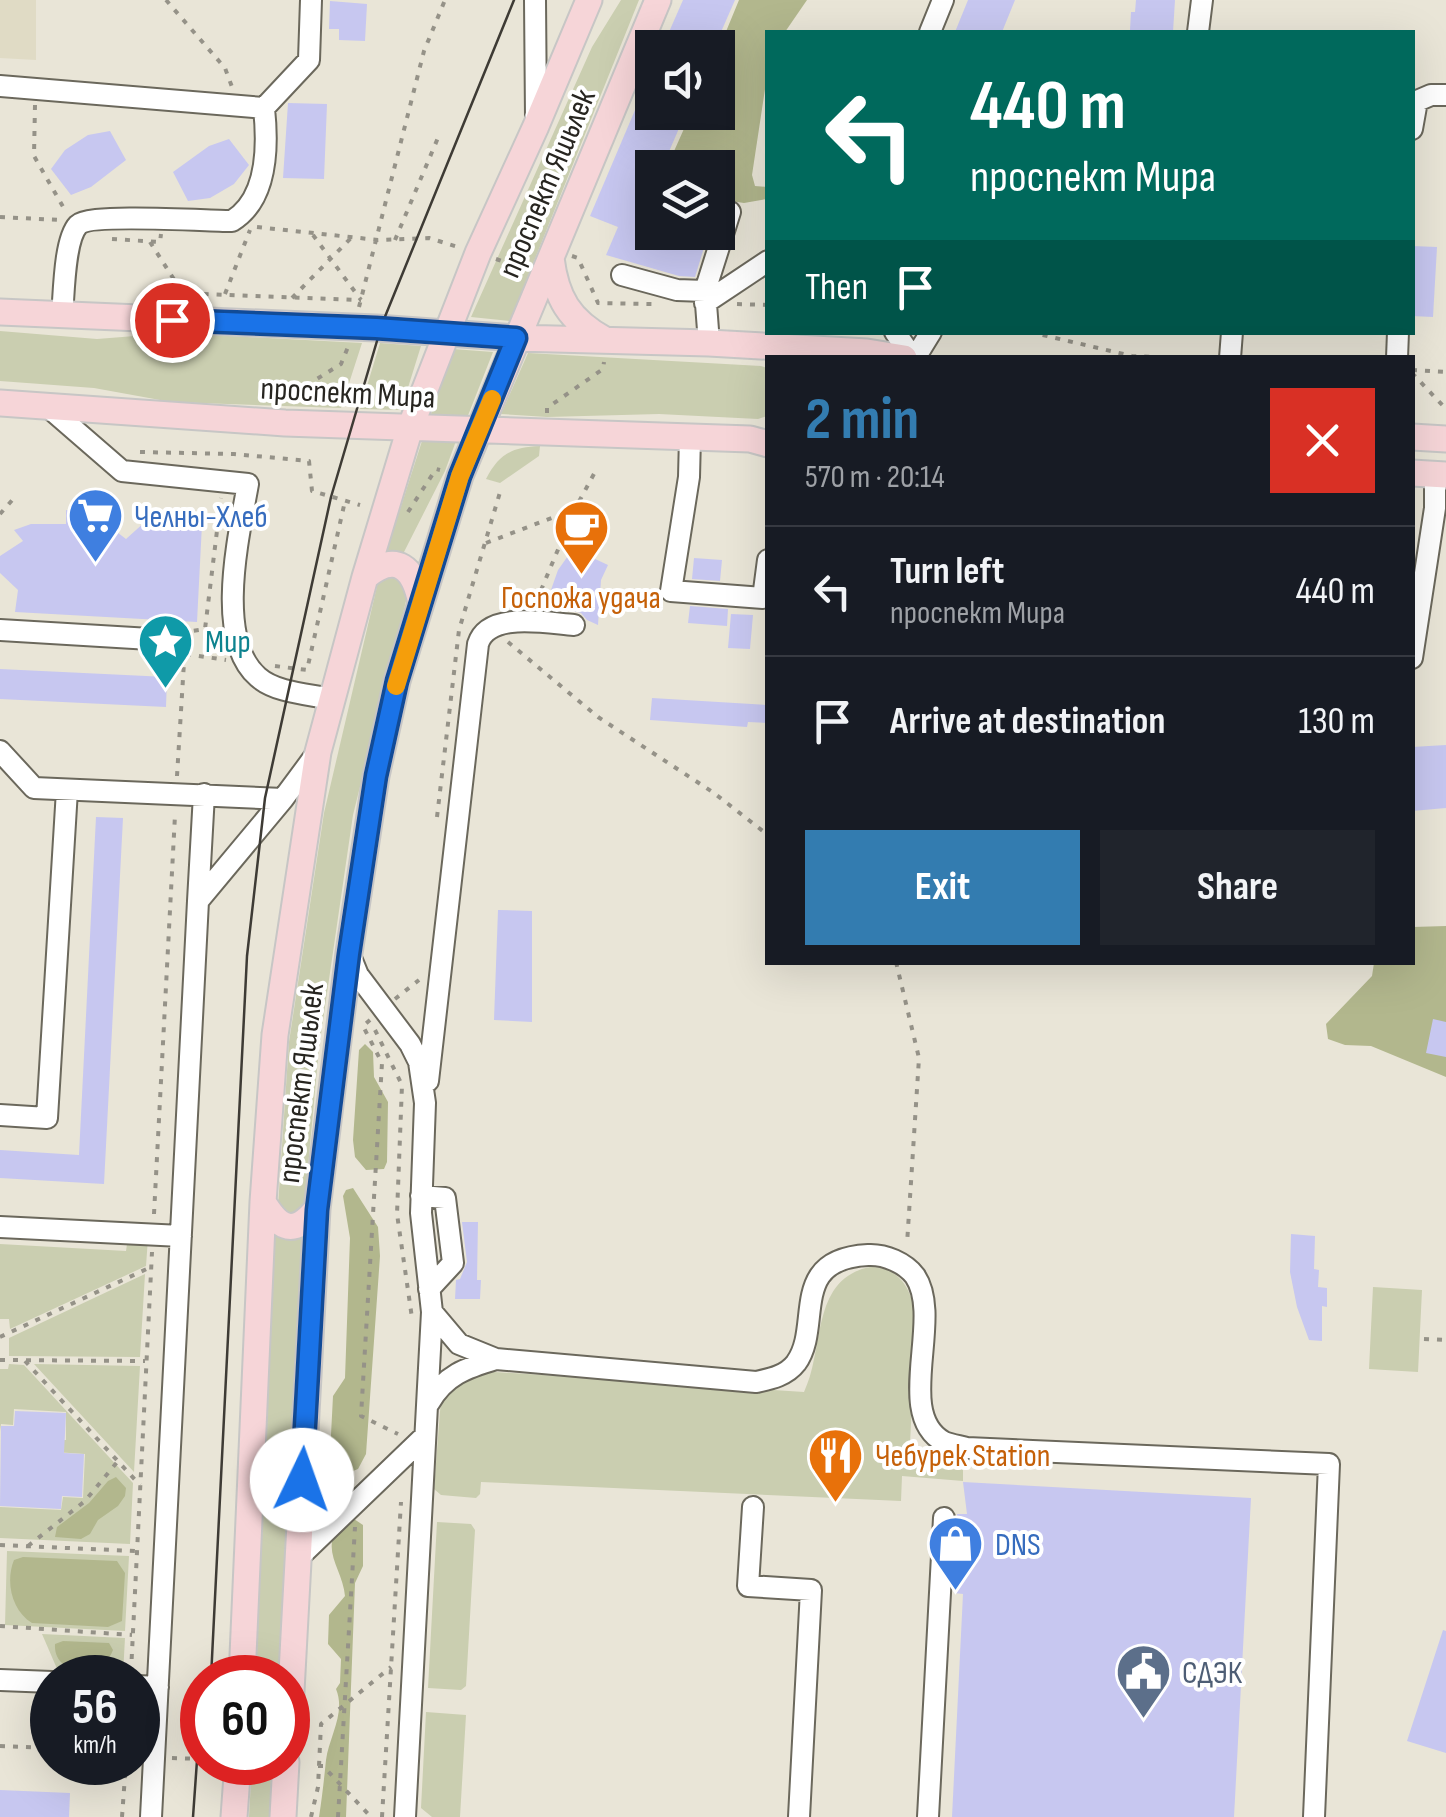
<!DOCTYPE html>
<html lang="en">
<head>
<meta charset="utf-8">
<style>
	:root { --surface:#171b24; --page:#20242c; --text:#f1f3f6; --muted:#9ea1a6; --line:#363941; --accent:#337cb0 }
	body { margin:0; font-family:"Sofia Sans Condensed",sans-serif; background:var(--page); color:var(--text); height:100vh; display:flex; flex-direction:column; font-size:38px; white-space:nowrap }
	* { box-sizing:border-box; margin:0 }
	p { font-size:32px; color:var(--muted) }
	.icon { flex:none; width:55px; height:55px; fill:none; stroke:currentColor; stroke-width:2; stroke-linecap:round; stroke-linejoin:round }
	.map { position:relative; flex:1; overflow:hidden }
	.sheet { position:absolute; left:765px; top:355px; width:650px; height:610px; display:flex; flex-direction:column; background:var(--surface); border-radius:0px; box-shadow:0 10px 40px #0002 }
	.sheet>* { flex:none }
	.banner { position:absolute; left:765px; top:30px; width:650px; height:305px; border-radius:0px; box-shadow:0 10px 40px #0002; background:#00695c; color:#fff; overflow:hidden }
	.fabs { position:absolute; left:635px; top:30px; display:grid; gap:20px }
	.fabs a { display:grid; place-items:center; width:100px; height:100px; border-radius:0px; background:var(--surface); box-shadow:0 10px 40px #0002; font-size:50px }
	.speed { position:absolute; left:30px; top:1655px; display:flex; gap:20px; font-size:50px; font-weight:700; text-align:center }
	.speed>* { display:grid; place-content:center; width:130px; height:130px; border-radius:50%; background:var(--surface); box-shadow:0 10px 40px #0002; line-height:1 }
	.speed small { font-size:25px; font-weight:400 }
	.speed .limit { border:15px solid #d22; background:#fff; color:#111 }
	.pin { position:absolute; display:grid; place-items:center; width:85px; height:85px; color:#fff; margin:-42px; border:5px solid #fff; border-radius:50%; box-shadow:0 2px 10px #0007 }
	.me { position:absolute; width:110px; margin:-55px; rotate:3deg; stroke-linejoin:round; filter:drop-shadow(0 0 8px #0008) }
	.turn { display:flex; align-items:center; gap:35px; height:210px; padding:0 40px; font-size:45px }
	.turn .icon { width:130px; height:130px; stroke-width:2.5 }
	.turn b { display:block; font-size:70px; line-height:85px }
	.then { display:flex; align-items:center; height:95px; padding:0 40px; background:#0003; gap:20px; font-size:38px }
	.round { display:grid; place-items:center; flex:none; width:105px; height:105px; border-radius:0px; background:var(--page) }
	.summary { display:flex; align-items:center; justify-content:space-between; height:170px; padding:0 40px }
	h1 { font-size:60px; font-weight:700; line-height:75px; color:var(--accent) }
	.primary-button { display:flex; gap:20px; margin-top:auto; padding:20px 40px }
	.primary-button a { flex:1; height:115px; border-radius:0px; background:var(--accent); color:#fff; font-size:40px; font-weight:700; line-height:115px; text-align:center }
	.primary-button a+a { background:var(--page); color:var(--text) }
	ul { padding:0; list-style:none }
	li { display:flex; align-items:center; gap:30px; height:130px; padding:0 40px; border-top:2px solid var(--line) }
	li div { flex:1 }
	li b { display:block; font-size:38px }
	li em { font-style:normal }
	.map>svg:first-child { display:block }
	.built { fill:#e0dbc5 }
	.green { fill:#caceb0 }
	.forest { fill:#b2b78d }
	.building { fill:#c7c7f0 }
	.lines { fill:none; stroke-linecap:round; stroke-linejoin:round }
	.minor-casing { stroke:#6b685c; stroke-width:24 }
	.major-casing { stroke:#c7c6c5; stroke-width:29 }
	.path { stroke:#959288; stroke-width:4; stroke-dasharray:5 8; stroke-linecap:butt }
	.minor { stroke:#fff; stroke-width:20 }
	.major { stroke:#f6d5d8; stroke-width:25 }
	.tram { stroke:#3e3b35; stroke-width:2.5 }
	.route-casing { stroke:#114b97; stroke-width:25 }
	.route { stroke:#1a73e8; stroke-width:18 }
	.slow { stroke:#f59e0b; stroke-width:18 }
	.labels { text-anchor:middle; stroke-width:8; stroke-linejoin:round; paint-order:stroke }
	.street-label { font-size:32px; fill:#272520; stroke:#fff }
	.shop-label { font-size:32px; fill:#366cbe; stroke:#fff; text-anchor:start }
	.food-label { font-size:32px; fill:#c56008; stroke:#fff }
	.culture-label { font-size:32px; fill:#0d838f; stroke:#fff; text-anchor:start }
	.service-label { font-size:32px; fill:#4e5e75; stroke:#fff; text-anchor:start }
</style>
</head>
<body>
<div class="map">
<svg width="1446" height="1817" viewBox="0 0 1446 1817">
	<rect width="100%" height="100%" fill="#e9e5d7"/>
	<path class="built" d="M0,0h36v60l-36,-2z"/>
	<path class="green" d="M621,0h18l-129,321 -39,-4 121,-270z
		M0,331l97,8 76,-6 189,10 -21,65 -170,-6 -77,-14 -94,-7z
		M380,343l41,3 -20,64 -41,-1z
		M453,349l40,3 -26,66 -36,-4z
		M528,353l233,13 6,2v48l-9,3 -99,-5 -112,3 -46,-3z
		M422,441h34l-11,30 -42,83 -16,-4z
		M540,446l-1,10 -39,27 -14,-4c13,-25 26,-32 54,-33z
		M389,576l16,8 2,13 -54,218 -34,233 -15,162 -10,9 -16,-13 11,-164 35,-229 54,-231z
		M274,1232l12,6 19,-4 -25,443 -24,1z
		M128,1237l20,1 -2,28 -136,63 -1,-10h-9v-75l126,7z
		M870,1267c30,0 41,22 46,49l-7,150 54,4v11l-61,-5 -1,25 -420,-19 -1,12 -4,4 -35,-3 -7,-6 7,-90 5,-11 33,-17 325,21c21,-42 6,-113 66,-125z
		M145,1274l-5,83 -131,-1v-18z
		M1373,1287l49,3 -4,82 -49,-3z
		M9,1364l15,1 109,118 -3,61 -130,-6v-31l61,3 2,-13 20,1 2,-44 -30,-2v-12h11v-28l-52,-3 -1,16 -12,-1 -1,7v-62h8z
		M34,1364l106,2 -6,106z
		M437,1522l34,2 4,6 -9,156 -5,4 -33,-2z
		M7,1551l122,5 -4,75 -120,-6z
		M42,1634l83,4 -2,36 -65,-3z
		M426,1712l40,3 -6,102h-28l-11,-9z
		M252,1763h24l-3,54h-24z"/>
	<path class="forest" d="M739,0h68l-22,32h-17l-1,44 -15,99 3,11 12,1v12l-23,4 -26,-4v-31l-51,-1 24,-54 27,-1v-61z
		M1446,926v151l-75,-31 -26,-1 -17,-6 -2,-15 46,-48 2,-13 38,-1 1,-35z
		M365,1044l8,8 1,25 14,25 -1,60 -3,7 -18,1 -11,-13 -2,-17 6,-90z
		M353,1188l25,39 2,29 -14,198 -8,15 -25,10 -4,-5 4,-78 12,-18 5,-140 -7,-42 3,-6z
		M116,1477l10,11 -1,8 -7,10 -20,14 -8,14 -9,5 -26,-2 2,-10 32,-24 19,-22z
		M354,1519l9,6v41l-8,17 -9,234h-27c3,-19 5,-37 7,-57 3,-23 20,-47 10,-71l4,-6 1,-24 -13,-15 1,-29 16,-19c-2,-29 -34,-56 9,-77z
		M23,1557l94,4 8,12 -3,48 -14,6 -76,-4c-20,-12 -27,-41 -18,-63z
		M63,1641l46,2 4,7c-10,28 -60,27 -58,-6z"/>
	<path class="building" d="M683,0h52l-21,48h-52z
		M968,0h47l-13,32h-47z
		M1136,0h39l-2,32h-39l-4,-2 1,-18h4z
		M330,1l37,3 -2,37 -26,-1v-11h-10z
		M652,70v42h34l-24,56h-10v23l-10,24 10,4v13h33l21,9 -11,36 -16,-1 -73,-21 12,-28 -28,-11z
		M288,103l39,1 -3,75 -41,-1z
		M110,131l16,29 -35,27 -20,8 -20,-26 14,-19 23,-15z
		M229,139l20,26 -15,19 -24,14 -22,3 -15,-29 36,-26z
		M1412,246l25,1 -4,70 -21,-1z
		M66,510l30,6 30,23 30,-27 34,-1 12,13 -5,98 -182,-10 3,-22 -18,-17v-17l23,-15 -9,-11 17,-6h35z
		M582,525l26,4 -15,29 15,7 -7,15 -3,45 -11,-5 -6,-7 -35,-9 12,-34 17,-24z
		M694,558l28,2 -2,21 -28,-2z
		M690,606l38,3 -1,17 -39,-3z
		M731,614l22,1 -3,34 -22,-1z
		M0,669l167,8 -1,30 -166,-8z
		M652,698l116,7v18l-20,-1 -1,5 -97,-7z
		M1446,745v63l-34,3v-64z
		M96,817l27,1 -19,366 -104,-6v-28l79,5z
		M498,910l34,1v111l-38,-2z
		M1433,1019l13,3v35l-20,-4z
		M462,1222h16l-1,58h4l-1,19h-25l1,-19 4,-1 7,-17z
		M1291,1234l24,2 -1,33 5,1 -1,17 9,1v19l-5,-1v35l-13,-1 -12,-33 -7,-35z
		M15,1411l51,2 -2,40 20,1 -2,43 -20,-1 -1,13 -61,-3 1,-80h13z
		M963,1482l288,16 -17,319h-282l11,-223 -9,-1 3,-79h10z
		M1443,1630l3,1v122l-39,-12z
		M0,1790l70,3 -1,24h-69z"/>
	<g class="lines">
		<defs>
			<path id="minor" d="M535,0l1,118
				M930,32l13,-32
				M1198,32l4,-32
				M0,86l264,22
				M1412,129l5,-28 14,-6h15
				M622,275l55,15 28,1
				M705,303l63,-42
				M62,316c2,-21 2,-76 16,-91 13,-12 130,-4 154,-4 36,-22 36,-76 32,-113l45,-48 2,-60
				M895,332l18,26
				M709,343l-4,-52 25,-79
				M915,358l16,-26
				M1230,358l2,-26
				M1397,358l1,-26
				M47,406l75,65 126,13c-9,51 -34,155 10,193 18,16 51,17 74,22
				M690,437l-1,40 -18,114 92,7 5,-38
				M0,630l167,10
				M1412,658l23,-150v-34
				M0,751l34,37 249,11
				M198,901l6,-107
				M349,953l9,22 52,69 9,18 6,41 -4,110 11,99 -27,505
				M428,1081l50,-437c10,-33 68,-21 96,-19
				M0,1115l47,3 20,-328
				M421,1196l24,2 8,65 -24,26
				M0,1227l181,9
				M432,1312l27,32 37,15
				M429,1403c16,-28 37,-35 67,-44l260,23c14,-3 30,-6 40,-19 27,-37 -9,-104 72,-108 17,-1 37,8 47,21 29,43 -22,138 29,166 7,3 16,4 23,6l362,16 -15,353
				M753,1507l-5,79 63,4 -12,227
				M298,1558l127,-122
				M0,1680l52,2
				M138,1686l20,1
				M151,1817l47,-916 85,-102 34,-46
				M928,1817l16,-299"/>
			<path id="major" d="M551,258c5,40 18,62 54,82
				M0,312l376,16 140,10 193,5 158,9 37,6
				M0,403l285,20 465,16 18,5
				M1412,437l34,2
				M1412,473l34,2
				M365,577c32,-26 49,-9 56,26
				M263,1202c17,28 31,34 54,7
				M242,1678l21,-476 12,-167 43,-283 47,-175 45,-149 68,-175 58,-127 53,-126
				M288,1747l29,-538 32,-256 27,-177 21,-95 63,-205 198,-476
				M234,1817l4,-55
				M283,1817l3,-55"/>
		</defs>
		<use href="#minor" class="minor-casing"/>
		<use href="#major" class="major-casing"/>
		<path class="path" d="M166,0l59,68 7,19
			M35,105l-1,51 32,56
			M0,217l60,3
			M257,227l121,13 51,-2 29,9
			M313,235l48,65
			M112,239l48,3 1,-8
			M395,240l45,-107
			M150,242l25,39 26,13 160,6
			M572,256l6,2 20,45 55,1
			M496,259l11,4 22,-23 7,2
			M225,294l25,-64
			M292,298l60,-61
			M737,304l31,1
			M359,307l65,-256 21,-51
			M1030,332l102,24 49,2
			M1412,370l34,2
			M1412,373l34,36
			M287,401l1,-4 53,-33 7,-17
			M547,413v-5l56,-39 1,-7
			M140,452l94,2 75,7 3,30 48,14
			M408,512l28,-43 4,1
			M0,514l14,-16
			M486,543l89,-34 20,-37
			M536,602l39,-93
			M185,637l1,-5 19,-3 16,-131
			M508,642l90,75 116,76 54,42
			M186,654l40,6
			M275,666l32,4 38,-169
			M177,776l8,-130
			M437,817l22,-187 42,-141
			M896,962l23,96 -12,186
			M395,999l24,-19
			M370,1020l-7,6 19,37 -21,353 37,18
			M375,1030l27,55 -5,129 15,104
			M154,1214l21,-399
			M0,1337l151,-70
			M1424,1339l22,1
			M0,1360l145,1
			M25,1361l115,124
			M0,1545l135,6
			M28,1546l57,-45 33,-40
			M0,1626l132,9
			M131,1672l21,-420
			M0,1746l52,2
			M172,1758l30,1
			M318,1766h5l48,51
			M122,1817l4,-55
			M311,1817l7,-30 3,-63 70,-57
			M338,1817l17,-290
			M382,1817l19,-315"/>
		<use href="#minor" class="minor"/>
		<use href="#major" class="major"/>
		<path class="tram" d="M211,1678l36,-722 18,-158 66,-301 51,-173 132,-324
			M193,1817l9,-127"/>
	</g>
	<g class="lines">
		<defs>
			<path id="route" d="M172,320l204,8 140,10 -56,138 -63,205 -21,95 -27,178 -32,256 -15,270"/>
		</defs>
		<use href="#route" class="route-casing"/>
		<use href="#route" class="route"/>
		<path class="slow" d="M396,686l64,-210 32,-77"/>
	</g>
	<defs>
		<symbol id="supermarket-pin" viewBox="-11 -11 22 30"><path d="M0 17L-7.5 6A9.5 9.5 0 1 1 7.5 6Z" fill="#3f7fe0" stroke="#fff"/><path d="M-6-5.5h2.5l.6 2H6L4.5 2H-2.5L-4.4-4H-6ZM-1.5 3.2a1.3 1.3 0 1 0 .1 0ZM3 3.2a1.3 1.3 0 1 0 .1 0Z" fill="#fff"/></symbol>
		<symbol id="cafe-pin" viewBox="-11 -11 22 30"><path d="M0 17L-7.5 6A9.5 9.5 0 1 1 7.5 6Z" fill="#e8710a" stroke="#fff"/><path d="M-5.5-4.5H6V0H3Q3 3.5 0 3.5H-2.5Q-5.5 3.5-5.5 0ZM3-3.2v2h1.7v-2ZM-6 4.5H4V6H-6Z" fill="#fff"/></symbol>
		<symbol id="sight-pin" viewBox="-11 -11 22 30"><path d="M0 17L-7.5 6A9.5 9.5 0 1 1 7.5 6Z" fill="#0f9aa8" stroke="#fff"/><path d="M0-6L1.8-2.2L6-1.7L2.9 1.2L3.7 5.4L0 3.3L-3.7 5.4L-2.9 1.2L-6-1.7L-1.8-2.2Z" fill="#fff"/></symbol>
		<symbol id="restaurant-pin" viewBox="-11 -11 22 30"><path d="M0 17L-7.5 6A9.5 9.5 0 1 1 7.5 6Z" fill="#e8710a" stroke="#fff"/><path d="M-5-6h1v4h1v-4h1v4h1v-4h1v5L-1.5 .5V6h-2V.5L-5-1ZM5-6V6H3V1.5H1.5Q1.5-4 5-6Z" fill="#fff"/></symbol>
		<symbol id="shop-pin" viewBox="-11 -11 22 30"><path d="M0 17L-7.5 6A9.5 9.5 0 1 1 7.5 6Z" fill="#3f7fe0" stroke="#fff"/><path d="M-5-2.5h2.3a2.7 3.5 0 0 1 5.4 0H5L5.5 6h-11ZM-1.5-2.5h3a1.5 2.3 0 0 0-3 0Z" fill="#fff"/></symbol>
		<symbol id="civic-pin" viewBox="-11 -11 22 30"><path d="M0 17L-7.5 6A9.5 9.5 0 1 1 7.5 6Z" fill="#5c6f8a" stroke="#fff"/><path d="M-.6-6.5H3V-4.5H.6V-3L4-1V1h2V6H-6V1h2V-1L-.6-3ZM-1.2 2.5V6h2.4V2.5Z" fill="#fff"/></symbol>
	</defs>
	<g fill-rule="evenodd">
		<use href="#supermarket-pin" x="64" y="484" width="63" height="86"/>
		<use href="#cafe-pin" x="550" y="496" width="63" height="86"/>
		<use href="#sight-pin" x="134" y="610" width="63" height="86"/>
		<use href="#restaurant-pin" x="804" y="1424" width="63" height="86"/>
		<use href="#shop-pin" x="924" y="1512" width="63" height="86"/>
		<use href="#civic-pin" x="1112" y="1640" width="63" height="86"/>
	</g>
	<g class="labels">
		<g class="street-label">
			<text transform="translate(546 183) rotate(-67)" y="11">проспект Яшьлек</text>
			<text transform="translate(348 392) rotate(3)" y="11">проспект Мира</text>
			<text transform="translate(300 1083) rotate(-83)" y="11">проспект Яшьлек</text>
		</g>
		<g class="shop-label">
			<text x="134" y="527">Челны-Хлеб</text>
			<text x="995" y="1555">DNS</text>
		</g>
		<g class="food-label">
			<text x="581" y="608">Госпожа удача</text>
			<text x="875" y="1466" text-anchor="start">Чебурек Station</text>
		</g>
		<g class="culture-label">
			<text x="205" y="652">Мир</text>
		</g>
		<g class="service-label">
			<text x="1182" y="1683">СДЭК</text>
		</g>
	</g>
</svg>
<div class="fabs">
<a><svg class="icon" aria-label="sound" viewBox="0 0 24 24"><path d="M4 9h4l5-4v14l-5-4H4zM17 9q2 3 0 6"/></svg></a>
<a><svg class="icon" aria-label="layers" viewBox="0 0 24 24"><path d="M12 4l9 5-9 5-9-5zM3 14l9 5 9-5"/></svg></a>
</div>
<div class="speed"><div>56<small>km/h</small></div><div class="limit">60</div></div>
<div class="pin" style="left:172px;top:320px;background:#d93025"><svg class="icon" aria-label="arrive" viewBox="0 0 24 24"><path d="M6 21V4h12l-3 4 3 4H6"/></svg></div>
<svg class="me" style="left:302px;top:1480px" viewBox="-20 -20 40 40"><circle r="19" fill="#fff"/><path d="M0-13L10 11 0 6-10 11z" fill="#1a73e8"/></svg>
<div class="banner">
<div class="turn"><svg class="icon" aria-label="left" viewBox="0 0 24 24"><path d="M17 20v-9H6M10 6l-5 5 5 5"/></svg><div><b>440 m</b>проспект Мира</div></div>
<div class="then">Then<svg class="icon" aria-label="arrive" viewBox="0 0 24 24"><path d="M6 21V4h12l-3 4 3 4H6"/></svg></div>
</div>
<section class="sheet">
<div class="summary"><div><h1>2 min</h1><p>570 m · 20:14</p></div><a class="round" style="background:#d93025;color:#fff"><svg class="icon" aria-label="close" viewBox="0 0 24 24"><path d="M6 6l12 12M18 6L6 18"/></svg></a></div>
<ul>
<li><svg class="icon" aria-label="left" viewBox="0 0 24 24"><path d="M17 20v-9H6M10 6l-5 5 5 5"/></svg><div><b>Turn left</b><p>проспект Мира</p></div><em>440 m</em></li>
<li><svg class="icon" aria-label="arrive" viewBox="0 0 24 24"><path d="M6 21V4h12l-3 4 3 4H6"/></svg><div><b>Arrive at destination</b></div><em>130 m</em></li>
</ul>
<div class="primary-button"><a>Exit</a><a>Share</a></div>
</section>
</div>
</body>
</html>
